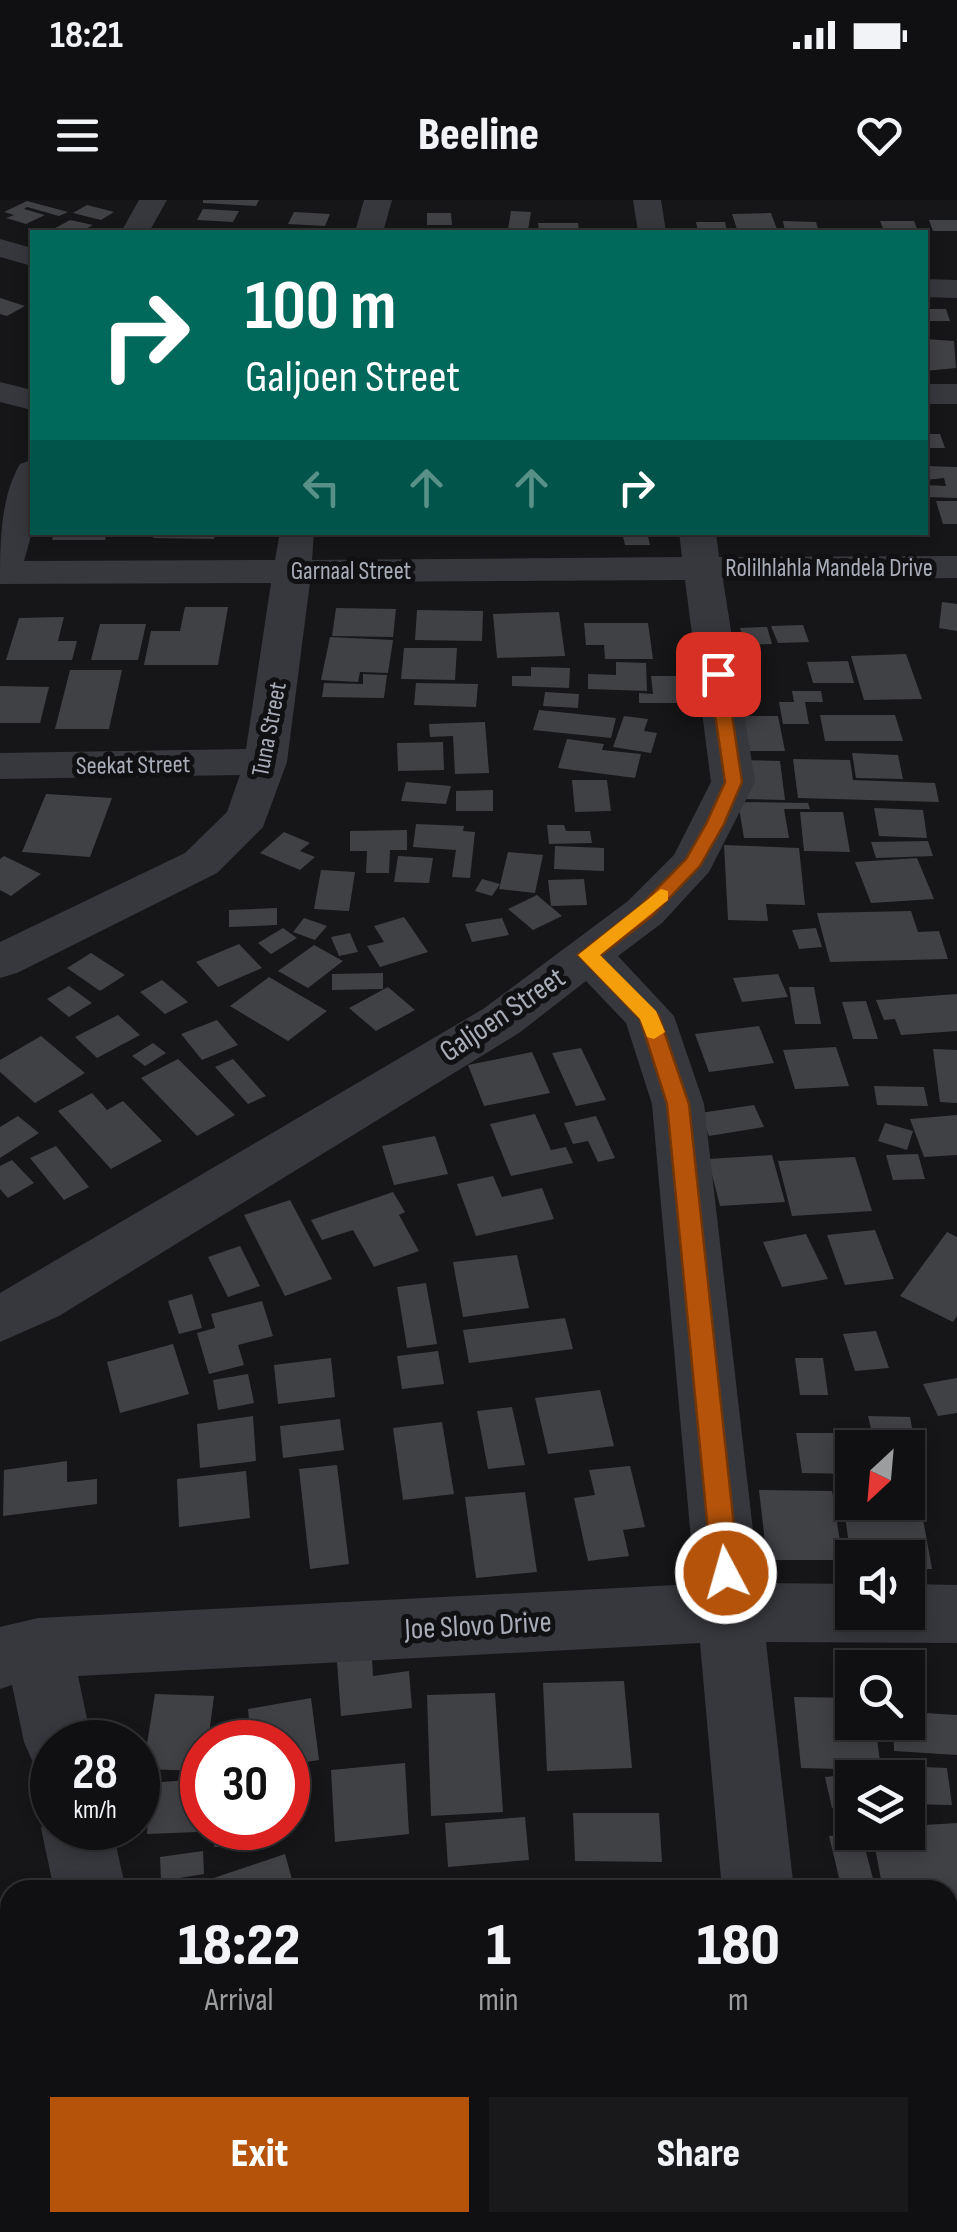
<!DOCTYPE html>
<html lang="en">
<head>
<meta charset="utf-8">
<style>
	:root { --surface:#101012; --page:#19191b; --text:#f1f3f6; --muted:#9c9d9f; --line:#303032; --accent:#b45309 }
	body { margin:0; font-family:"Sofia Sans Condensed",sans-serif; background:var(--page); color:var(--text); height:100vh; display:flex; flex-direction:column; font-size:38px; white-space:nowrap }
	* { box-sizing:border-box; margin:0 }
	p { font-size:32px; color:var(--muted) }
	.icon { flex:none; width:55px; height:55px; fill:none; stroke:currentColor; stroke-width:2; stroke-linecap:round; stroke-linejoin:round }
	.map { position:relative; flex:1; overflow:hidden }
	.details { position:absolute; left:0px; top:1680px; width:958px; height:352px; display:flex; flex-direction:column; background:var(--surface); border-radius:30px 30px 0 0; box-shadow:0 5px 15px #0003,0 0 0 2px var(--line) }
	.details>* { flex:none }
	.hud { position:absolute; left:30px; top:30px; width:898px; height:305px; border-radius:0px; box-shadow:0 5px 15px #0003,0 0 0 2px var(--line); background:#00695c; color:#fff; overflow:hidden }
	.needle { width:65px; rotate:206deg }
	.buttons { position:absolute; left:835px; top:1230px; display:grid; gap:20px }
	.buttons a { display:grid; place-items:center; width:90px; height:90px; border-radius:0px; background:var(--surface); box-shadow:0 5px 15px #0003,0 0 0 2px var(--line); font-size:50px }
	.speed { position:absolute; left:30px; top:1520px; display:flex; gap:20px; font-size:50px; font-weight:700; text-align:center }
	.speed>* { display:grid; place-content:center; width:130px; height:130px; border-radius:50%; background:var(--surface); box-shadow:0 5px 15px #0003,0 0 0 2px var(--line); line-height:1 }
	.speed small { font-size:25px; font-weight:400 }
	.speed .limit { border:15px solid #d22; background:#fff; color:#111 }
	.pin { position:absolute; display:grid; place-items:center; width:85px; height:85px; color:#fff; margin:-42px; border-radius:20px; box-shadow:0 5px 15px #0006 }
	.me { position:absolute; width:110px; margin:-55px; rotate:354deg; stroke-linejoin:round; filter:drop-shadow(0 0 8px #0008) }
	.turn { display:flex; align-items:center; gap:35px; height:210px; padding:0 50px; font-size:45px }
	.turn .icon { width:130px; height:130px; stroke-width:2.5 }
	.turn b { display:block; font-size:70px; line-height:85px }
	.lanes { display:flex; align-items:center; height:95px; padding:0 50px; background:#0003; justify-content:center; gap:50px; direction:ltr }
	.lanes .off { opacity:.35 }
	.eta { display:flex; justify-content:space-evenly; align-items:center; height:170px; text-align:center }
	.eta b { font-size:60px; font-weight:800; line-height:70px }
	.button { display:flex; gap:20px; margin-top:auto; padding:20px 50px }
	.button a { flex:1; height:115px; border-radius:0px; background:var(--accent); color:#fff; font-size:40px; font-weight:800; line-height:115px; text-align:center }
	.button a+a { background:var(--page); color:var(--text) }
	.status { display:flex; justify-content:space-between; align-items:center; height:70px; padding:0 50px; background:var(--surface); direction:ltr }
	.status svg { height:28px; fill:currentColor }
	header { display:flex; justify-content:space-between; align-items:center; height:130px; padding:0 50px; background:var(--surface); font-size:45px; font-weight:800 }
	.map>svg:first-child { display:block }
	.building { fill:#404145 }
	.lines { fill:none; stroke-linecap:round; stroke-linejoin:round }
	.minor { fill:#37383d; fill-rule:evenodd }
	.route { fill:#b45309; stroke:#753606; stroke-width:2.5 }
	.slow { fill:#f59e0b }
	.labels { text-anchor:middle; stroke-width:10; stroke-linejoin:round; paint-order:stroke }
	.far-street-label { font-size:25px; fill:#a8adb8; stroke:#111113 }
	.street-label { font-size:30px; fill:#a8adb8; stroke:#111113 }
</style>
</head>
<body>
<div class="status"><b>18:21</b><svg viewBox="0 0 49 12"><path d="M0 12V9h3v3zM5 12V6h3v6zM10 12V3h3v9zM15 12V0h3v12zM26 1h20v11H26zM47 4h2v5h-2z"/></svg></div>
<header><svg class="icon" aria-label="menu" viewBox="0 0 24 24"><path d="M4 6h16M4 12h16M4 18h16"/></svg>Beeline<svg class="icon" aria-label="heart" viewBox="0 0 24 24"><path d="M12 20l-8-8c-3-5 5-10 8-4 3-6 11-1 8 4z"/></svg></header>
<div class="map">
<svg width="957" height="2032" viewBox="0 0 957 2032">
	<rect width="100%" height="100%" fill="#161618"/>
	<path class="building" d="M203,0h56l-3,6 -53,-3z
		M27,1l41,11 -9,4 -32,-9 -3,2 21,6 -19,9 -20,-6 8,-3 -10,-3z
		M87,5l27,7 -13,8 -28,-7z
		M203,9l36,2 -6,11 -36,-2z
		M511,11l20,1 -3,18h-20z
		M294,12l36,2 -5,12 -37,-2z
		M427,13h24l1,12h-25z
		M771,13l7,19h-40l-6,-18z
		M70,20l23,5 -13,7h-32z
		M929,20h28v11h-24z
		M783,21l33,1 3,10 -34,-1z
		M880,21h34l4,10h-34z
		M696,22h29l2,10h-29z
		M538,23h40l1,9h-40z
		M0,98l25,8 -18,10 -7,-2z
		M925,109h21l4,12h-25z
		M925,139l29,2 2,27 -31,3z
		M925,234h15l5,14h-20z
		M925,266l32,1v31l-29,-1 -3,-12 21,1 -2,-8 -19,2z
		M936,301h21v23h-14z
		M54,332h53l-2,8h-53z
		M155,332h61l-2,7 -61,-1z
		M622,332h25l3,13h-25z
		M942,402l15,2v27l-18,-3z
		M185,407h43l-10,58h-74l7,-34h29z
		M336,408l60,1 -3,28 -61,-1z
		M417,410l66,1 -1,30 -67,-1z
		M559,412l6,44 -68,2 -4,-44z
		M64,417l-6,24h19l-5,19h-66l13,-42z
		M584,423h64l5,36h-48l-1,-14h-18z
		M100,424h46l-8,36h-47z
		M803,425l6,17 -31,1 -7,-17z
		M767,427l5,17 -27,1 -5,-17z
		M330,437l63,3 -5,33 -28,-1 -2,10 -37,-2z
		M404,448h53l-2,32 -54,-1z
		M906,454l16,45 -58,1 -13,-44z
		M848,461l6,22h-41l-6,-21z
		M616,462l30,1 1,28 -59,-2v-15l28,1z
		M531,467l39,1 -1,20 -57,-2v-10h19z
		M70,470h52l-13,59h-54z
		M363,474l24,1 -3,23 -62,-1 2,-14 39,1z
		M651,476h27l2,27h-41v-10l14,1z
		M416,483l62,1 -2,23 -62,-2z
		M0,486l49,1 -9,36h-40z
		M792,491h29l2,11h-18l4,22h-26l-4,-22h15z
		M545,492l34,2 -1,14 -35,-2z
		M539,510l77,8 -5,20 -78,-8z
		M820,515h75l8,26h-78z
		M624,516l24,3 -4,12 13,2 -6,20 -38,-6z
		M743,516h35l7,35h-36z
		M485,522l4,51 -34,1 -2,-38 -23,1 -1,-13z
		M567,539l37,5 -2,6 39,4 -6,24 -77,-10z
		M443,542l1,28 -46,1 -1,-28z
		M852,553l46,2 5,24 -47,-1z
		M793,559l57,1 3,20 82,3 4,19 -141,-4z
		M738,560l42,1 5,39 -43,-1z
		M572,580h35l4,31 -36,1z
		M406,582l45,4 -5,18 -45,-3z
		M493,590v21h-37v-20z
		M46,594l66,4 -22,59 -68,-5z
		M738,602l70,1 2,6h-26l5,29h-45z
		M874,608l49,2 4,28 -48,-2z
		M800,612h43l7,40 -46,-1z
		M416,624l48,2 -1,5 12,1 -5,46 -18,-1 4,-27 -43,-3z
		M547,625h17l2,6h24l2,12 -43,1z
		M407,630v20h-17l-1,23h-23l1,-22h-17v-20z
		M284,632l26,11 -10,8 15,6 -15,13 -40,-17z
		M928,641l5,15 -57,2 -5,-16z
		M724,645l75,3 6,57 -39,-1 2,17 -40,-1z
		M555,646l49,2v23l-50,-2z
		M508,652l35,3 -8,38 -36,-4z
		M4,656l37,18 -30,22 -11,-6v-31z
		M398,656l35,2 -4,25 -35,-1z
		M917,658l17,41 -63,4 -16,-41z
		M321,670l34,2 -6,39 -35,-2z
		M482,679l18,5 -8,12 -17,-5z
		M584,679l3,26 -36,1 -3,-26z
		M537,695l25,21 -29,14 -25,-21z
		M277,708v17l-48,2v-17z
		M911,711l7,21 21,-1 9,28 -118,3 -13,-49z
		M404,717l24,35 -48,15 -13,-21 17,-4 -10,-16z
		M304,718l23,8 -12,14 -22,-8z
		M502,718l7,17 -37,7 -7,-18z
		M283,728l14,10 -26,16 -13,-11z
		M816,728l6,19 -23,2 -7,-19z
		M350,733l8,19 -19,4 -8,-19z
		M239,744l23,24 -44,19 -22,-25z
		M314,745l29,16 -35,27 -30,-17z
		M91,753l34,22 -25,16 -33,-23z
		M383,773v16l-51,1v-16z
		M778,774l10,23 -46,5 -9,-24z
		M269,777l58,34 -39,30 -58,-35z
		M162,780l26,22 -23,12 -25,-22z
		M69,786l23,17 -23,14 -22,-18z
		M388,787l27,23 -39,21 -27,-23z
		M789,787h25l7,37h-26z
		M957,794v37l-56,4 -6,-16 -11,1 -8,-20z
		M866,801l12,38h-25l-11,-37z
		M118,815l22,20 -43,23 -22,-21z
		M217,820l21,25 -36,15 -21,-26z
		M759,826l15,37 -65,9 -14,-38z
		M41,836l44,37 -50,30 -35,-31v-12z
		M153,843l13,10 -21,13 -13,-10z
		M836,847l13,39 -54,3 -12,-39z
		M581,848l25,52 -30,6 -24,-53z
		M933,849l24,1v53l-17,-1z
		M532,852l18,41 -66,13 -16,-41z
		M178,859l57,56 -38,21 -56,-58z
		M233,859l33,37 -18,8 -33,-37z
		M874,886l50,1 4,19 -51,-1z
		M92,893l15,17 16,-9 39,40 -51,28 -53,-58z
		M754,905l10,22 -55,9 -9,-23z
		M535,914l16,36 15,-3 7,16 -62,13 -21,-52z
		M957,915v40l-33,2 -14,-38z
		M18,916l21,17 -39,25v-31z
		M596,916l19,42 -17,4 -10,-21 -15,3 -9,-21z
		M885,923l28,8 -6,19 -29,-9z
		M435,936l13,38 -54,11 -12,-39z
		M56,946l33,41 -25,13 -34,-42z
		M918,954l7,25 -32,1 -7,-25z
		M772,955l13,47 -65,4 -12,-47z
		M855,957l17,54 -80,5 -14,-55z
		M12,960l22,23 -26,15 -8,-9v-23z
		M493,976l9,21 40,-9 12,31 -78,17 -19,-52z
		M393,992l12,20 -6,3 20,36 -45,16 -21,-37 -31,10 -11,-20z
		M290,1000l42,79 -47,17 -41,-81z
		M875,1030l19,49 -49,6 -18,-50z
		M947,1032l10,5v79l-4,6 -53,-26z
		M806,1034l22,45 -46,8 -19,-45z
		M240,1046l20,40 -32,11 -20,-40z
		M517,1055l12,53 -66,9 -10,-55z
		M426,1083l11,61 -30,4 -10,-61z
		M192,1094l10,34 -23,6 -11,-33z
		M262,1101l11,35 -35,9 6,20 -35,9 -12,-41 18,-5 -4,-14z
		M565,1118l8,31 -104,14 -6,-33z
		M876,1131l13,37 -34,3 -12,-37z
		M173,1144l16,50 -69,19 -13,-51z
		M438,1151l6,33 -42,5 -5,-33z
		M331,1158l4,39 -57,7 -4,-39z
		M795,1158h28l5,37h-28z
		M248,1174l6,29 -36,7 -5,-30z
		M957,1178v35l-19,3 -15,-32z
		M600,1190l14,56 -66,8 -13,-56z
		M512,1207l13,58 -37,4 -11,-58z
		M253,1216l3,45 -56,7 -3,-44z
		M868,1216l42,1 10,52h-12v-21h-56v26l-50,-1 -6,-40h76z
		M340,1219l4,31 -61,8 -3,-32z
		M442,1222l12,72 -51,6 -10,-72z
		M67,1261v21l30,-3v25l-94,12 1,-46z
		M337,1265l12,99 -39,5 -11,-100z
		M630,1266l15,61 -22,3 6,26 -41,5 -14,-63 21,-3 -6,-25z
		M246,1271l4,47 -71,9 -2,-48z
		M759,1290l73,1 11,69h-76z
		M525,1292l12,80 -61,6 -11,-81z
		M842,1296h10v6h56v-5h11l13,72h-24v-11h-57z
		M372,1459l1,17 36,-5 3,37 -71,8 -4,-54z
		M624,1481l8,87 -85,3 -4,-88z
		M495,1493l8,119 -72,4 -4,-121z
		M155,1494l59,2 -6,46h-6v29l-59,-2z
		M794,1497l58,1v24h23l6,48 -80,-2z
		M311,1498l8,62 -31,5v-23h-37l-3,-33z
		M908,1512l49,3v40l-63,-4 -1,-29h15z
		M405,1563l4,71 -74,8 -4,-72z
		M898,1566l49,2 5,37 -44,-1v-26h-9z
		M877,1572l1,6h-26v28l-20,2 -7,-31z
		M199,1579l-2,53 -50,2 3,-51z
		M573,1613h86l3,49 -87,-1z
		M525,1617l4,43 -81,7 -3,-44z
		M957,1623v88l-9,1v-22h-65l-11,-58h36v-6z
		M216,1628h55l-2,19h-55z
		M861,1633l15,57h-34l-13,-54z
		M203,1651l1,23 -43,7 -1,-24z
		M285,1654l10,36h-114v-1z
		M948,1748h5l4,15v74l-9,1z
		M6,1792l4,65 -10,3v-66z
		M957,1890v64l-9,2v-64z
		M10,1942v80h30l2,10h-42v-87z
		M948,1978h9v54h-92l-2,-10h85z
		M276,2022h105l-20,10h-82z
		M405,2022h72l1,3 -13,7h-56z
		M504,2022h148l1,10h-148z"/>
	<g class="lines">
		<path class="minor" d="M139,0h28l-18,32h-28z
			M364,0h28l-9,32h-28z
			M633,0h28l5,32h-28z
			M0,39l32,9v18l-32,-9z
			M925,79l32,1v18l-32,-1z
			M0,182l32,8v20l-32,-8z
			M925,184h32v20h-32z
			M32,260v72l-8,29 251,-1 5,-28h34l-2,28 370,-3 -3,-25h37l3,25 238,-1v22l-234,2 32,202 -46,90 -47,51 -44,33 56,60 30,88 55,479 93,1v28h56v-28l49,1v58l-191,-1 28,248h-72l-22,-247 -622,33 14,66h-40v30l-18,-7 -10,-23 -12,-57 -12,4v-62l38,-9 657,-34 -43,-480 -26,-81 -40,-42 -67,52 -460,283 -59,26v-49l483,-284 145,-108 46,-46 37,-73 -26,-202 -375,2 -23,180 -24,65 -46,46 -200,100 -17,5v-36l185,-89 42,-41 13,-37 -240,4v-26l246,-4 25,-166 -271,1c0,-40 0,-86 20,-120z
			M52,1603v25h60l14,62h-72l-13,-62z
			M121,2022h82l2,10h-82z
			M751,2022h82l1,10h-82z"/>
	</g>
	<path class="route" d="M718,469l8,5 16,108 -18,42 -24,42 -48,50 -52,40 59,60 30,88 50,469 -4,9 -9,3 -10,-3 -4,-9 -45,-469 -27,-85 -62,-64 61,-48 47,-48 20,-35 19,-42 -16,-108z"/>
	<path class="slow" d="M661,689l7,2v9l-68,55 56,56 9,21 -11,7 -7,-2 -7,-18 -62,-64z"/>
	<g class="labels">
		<g class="far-street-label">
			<text x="829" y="376">Rolilhlahla Mandela Drive</text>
			<text x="351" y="379">Garnaal Street</text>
			<text transform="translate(268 529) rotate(-79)" y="9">Tuna Street</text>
			<text transform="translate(133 564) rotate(-1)" y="9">Seekat Street</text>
		</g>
		<g class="street-label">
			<text transform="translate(502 814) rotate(-34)" y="10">Galjoen Street</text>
			<text transform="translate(478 1425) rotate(-3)" y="10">Joe Slovo Drive</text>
		</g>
	</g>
</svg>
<div class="buttons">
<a><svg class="needle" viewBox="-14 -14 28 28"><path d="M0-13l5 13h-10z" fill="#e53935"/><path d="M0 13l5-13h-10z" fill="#9c9d9f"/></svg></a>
<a><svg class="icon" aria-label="sound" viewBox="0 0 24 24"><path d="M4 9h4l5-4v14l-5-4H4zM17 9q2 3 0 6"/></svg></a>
<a><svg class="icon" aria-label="search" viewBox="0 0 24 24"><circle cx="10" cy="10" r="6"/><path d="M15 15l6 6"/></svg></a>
<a><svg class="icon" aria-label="layers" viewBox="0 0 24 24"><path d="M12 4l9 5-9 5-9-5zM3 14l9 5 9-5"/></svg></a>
</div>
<div class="speed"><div>28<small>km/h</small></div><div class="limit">30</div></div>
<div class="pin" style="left:718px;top:474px;background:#d93025"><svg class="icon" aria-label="arrive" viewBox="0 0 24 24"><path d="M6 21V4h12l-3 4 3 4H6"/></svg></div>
<svg class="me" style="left:726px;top:1373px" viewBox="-20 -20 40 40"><circle r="17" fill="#b45309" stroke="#fff" stroke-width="3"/><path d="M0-11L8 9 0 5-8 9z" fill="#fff"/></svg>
<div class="hud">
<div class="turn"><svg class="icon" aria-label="right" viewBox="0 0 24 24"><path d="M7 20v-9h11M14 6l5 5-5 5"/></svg><div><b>100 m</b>Galjoen Street</div></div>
<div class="lanes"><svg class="icon off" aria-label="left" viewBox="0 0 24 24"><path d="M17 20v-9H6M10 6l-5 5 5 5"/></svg><svg class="icon off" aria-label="ahead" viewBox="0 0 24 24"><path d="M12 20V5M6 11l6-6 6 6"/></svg><svg class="icon off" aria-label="ahead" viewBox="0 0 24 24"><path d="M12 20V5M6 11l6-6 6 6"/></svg><svg class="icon" aria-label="right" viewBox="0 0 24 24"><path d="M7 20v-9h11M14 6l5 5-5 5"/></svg></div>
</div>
<section class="details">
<div class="eta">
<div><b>18:22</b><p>Arrival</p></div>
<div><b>1</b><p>min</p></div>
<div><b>180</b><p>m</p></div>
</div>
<div class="button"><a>Exit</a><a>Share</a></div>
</section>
</div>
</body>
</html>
